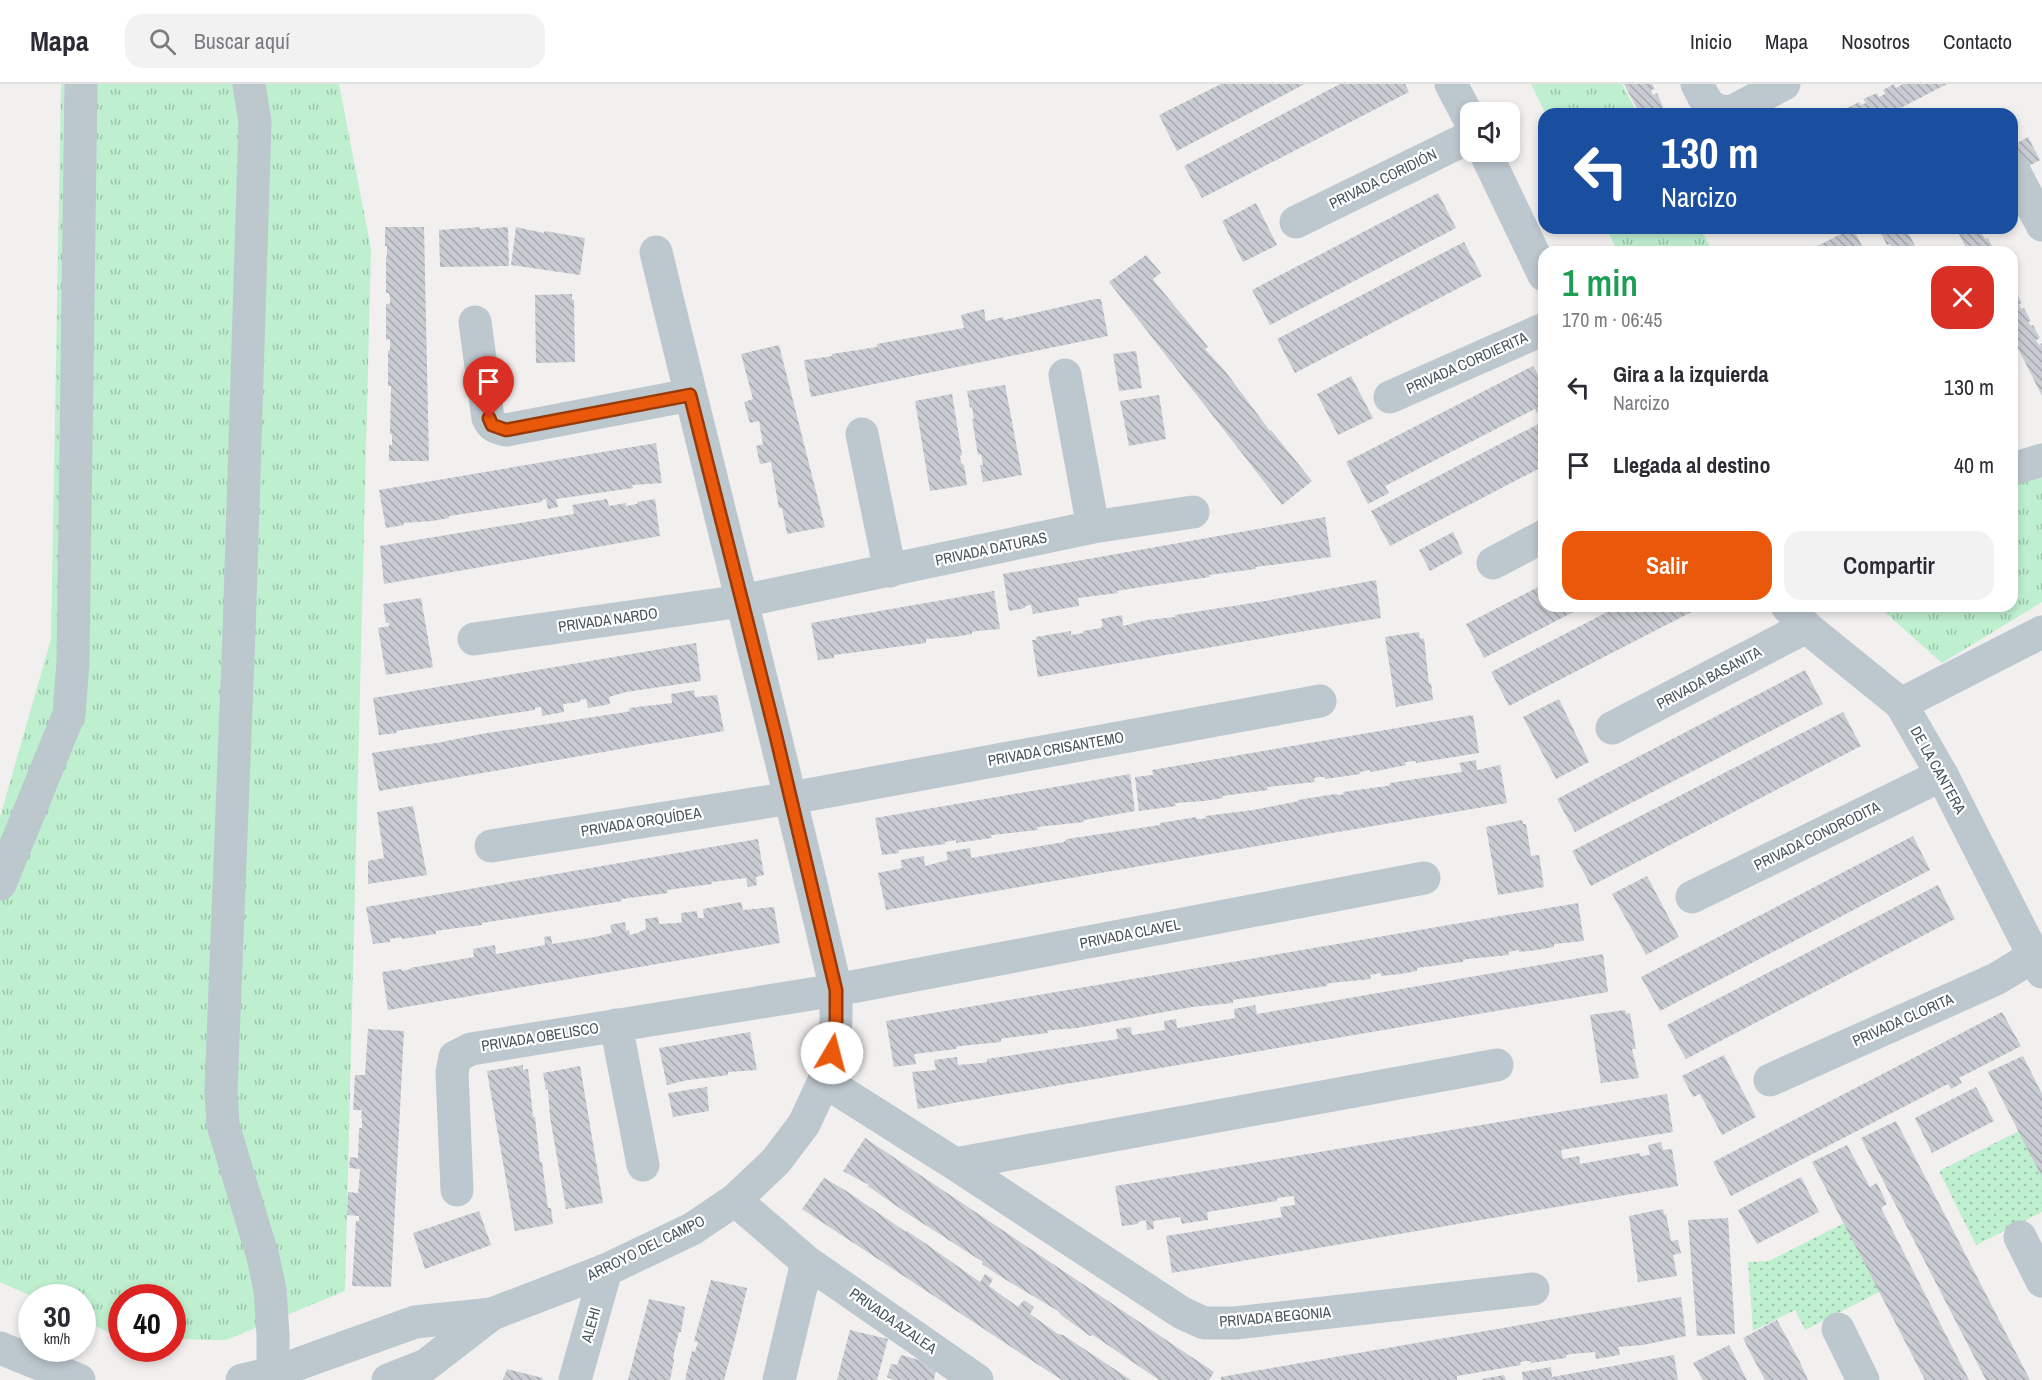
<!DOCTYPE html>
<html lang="es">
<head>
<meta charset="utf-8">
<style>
	:root { --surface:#fff; --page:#f2f2f3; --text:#2b2b33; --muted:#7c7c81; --line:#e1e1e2; --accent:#ea580c }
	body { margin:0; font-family:"Archivo Narrow",sans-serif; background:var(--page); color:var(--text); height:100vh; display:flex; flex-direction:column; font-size:22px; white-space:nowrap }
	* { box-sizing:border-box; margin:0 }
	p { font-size:20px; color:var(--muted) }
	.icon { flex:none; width:33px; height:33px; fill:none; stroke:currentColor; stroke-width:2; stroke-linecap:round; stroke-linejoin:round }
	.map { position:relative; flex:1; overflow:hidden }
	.side { position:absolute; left:1538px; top:162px; width:480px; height:366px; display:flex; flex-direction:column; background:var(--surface); border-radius:18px; box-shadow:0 3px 9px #0003 }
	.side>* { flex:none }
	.banner { position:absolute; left:1538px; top:24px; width:480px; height:126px; border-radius:18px; box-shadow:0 3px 9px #0003; background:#1a4fa0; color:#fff; overflow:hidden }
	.buttons { position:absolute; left:1460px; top:18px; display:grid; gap:12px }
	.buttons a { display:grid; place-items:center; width:60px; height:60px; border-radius:12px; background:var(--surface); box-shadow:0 3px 9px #0003; font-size:30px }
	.speed { position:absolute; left:18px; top:1200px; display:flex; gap:12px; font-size:30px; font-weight:700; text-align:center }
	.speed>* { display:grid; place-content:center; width:78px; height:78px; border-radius:50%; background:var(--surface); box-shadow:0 3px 9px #0003; line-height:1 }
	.speed small { font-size:15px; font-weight:400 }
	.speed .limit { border:9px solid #d22; background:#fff; color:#111 }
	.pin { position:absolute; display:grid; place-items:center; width:51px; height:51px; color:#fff; margin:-62px -26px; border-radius:50% 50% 50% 0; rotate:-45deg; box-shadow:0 0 6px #0007 }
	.pin .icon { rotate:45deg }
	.me { position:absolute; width:66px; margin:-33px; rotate:8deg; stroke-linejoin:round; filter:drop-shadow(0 0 4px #0008) }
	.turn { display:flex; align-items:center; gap:21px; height:126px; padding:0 24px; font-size:27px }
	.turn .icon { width:78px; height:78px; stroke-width:2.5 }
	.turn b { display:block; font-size:42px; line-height:51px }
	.round { display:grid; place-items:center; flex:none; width:63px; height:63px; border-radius:18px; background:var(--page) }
	.head { display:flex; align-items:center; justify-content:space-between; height:102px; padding:0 24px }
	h1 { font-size:36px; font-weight:600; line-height:45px; color:#1e9e55 }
	.primary-button { display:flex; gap:12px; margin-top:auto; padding:12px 24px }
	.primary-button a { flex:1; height:69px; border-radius:18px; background:var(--accent); color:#fff; font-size:24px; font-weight:600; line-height:69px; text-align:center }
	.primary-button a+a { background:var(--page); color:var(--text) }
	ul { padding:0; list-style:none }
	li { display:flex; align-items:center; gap:18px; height:78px; padding:0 24px }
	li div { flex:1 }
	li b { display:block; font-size:22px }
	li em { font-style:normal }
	header { display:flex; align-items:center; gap:36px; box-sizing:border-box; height:84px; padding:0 30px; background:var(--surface); border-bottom:2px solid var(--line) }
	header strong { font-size:28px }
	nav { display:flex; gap:33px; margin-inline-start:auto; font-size:21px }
	.search { width:420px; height:54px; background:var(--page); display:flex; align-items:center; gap:15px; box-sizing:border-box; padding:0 21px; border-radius:18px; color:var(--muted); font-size:22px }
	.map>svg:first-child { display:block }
	.grass { fill:url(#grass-tufts) }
	.park { fill:url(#park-dots) }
	.building { fill:url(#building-back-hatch) }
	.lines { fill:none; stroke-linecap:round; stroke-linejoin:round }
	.minor { stroke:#bdc7ce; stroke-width:33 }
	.tertiary { stroke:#bdc7ce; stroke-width:33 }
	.route-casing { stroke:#983908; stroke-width:15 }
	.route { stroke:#ea580c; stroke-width:10 }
	.labels { text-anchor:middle; stroke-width:4.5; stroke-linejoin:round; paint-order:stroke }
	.street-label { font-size:15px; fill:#47535d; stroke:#fff }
</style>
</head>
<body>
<header>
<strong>Mapa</strong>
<div class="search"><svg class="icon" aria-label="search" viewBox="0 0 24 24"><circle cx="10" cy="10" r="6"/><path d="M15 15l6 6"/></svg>Buscar aquí</div>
<nav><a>Inicio</a><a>Mapa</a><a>Nosotros</a><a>Contacto</a></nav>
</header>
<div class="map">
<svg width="2042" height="1296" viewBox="0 0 2042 1296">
	<defs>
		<pattern id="grass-tufts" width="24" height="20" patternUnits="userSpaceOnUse" patternTransform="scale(1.5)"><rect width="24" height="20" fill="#beefcf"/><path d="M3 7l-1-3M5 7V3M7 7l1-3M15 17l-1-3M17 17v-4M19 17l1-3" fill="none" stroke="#9cc4ab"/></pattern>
		<pattern id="park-dots" width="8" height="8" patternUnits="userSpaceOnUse" patternTransform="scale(1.5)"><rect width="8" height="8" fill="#beefcf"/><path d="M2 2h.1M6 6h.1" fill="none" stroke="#9cc4ab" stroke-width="1.8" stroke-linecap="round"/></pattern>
		<pattern id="building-back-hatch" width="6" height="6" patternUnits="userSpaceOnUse" patternTransform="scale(1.5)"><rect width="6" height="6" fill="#c9ccd2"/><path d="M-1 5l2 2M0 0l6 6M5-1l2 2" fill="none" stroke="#a5a8ae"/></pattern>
	</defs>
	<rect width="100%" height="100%" fill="#f2efef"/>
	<path class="grass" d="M61,0h278l32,165 -26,1042 -119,49 -53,-1 -1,-41h-50l-2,40 -37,-18 -1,-22 -49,-1 -33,-15v-465l51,-178z
		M1531,0h91l16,30h-92z
		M1606,144h94l13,24h-95z
		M2042,385v133l-100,61 -64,-57h134v-125z"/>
	<path class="park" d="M2033,1040l9,18v70l-66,33 -37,-74z
		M1848,1137l35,69 -78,40 -10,-20 -42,21 -5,-69 21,-1z"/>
	<path class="building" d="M1221,0h84l-128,67 -18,-36z
		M1340,0h65l4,8 -207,106 -18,-32z
		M1624,0h28l3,5 -4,1 2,5 4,-2 6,14 -3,2 2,4 4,-2 1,3h-27z
		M1894,0l2,4 7,-4h44l-58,30h-54l13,-3 -1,-3 12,-6 2,3 5,-2 -3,-4 14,-6 2,4 6,-3 -2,-4z
		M2028,53l12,23 -28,15v-29z
		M1438,109l18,35 -186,97 -18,-35z
		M1256,119l21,42 -34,17 -21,-41z
		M385,143h39l5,234h-40v-16h3v-11h-2l1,-48h-3v-35l2,-1v-11l-4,1v-36h4v-6l-1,-5h-3v-37h1v-10h-2z
		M480,143v2l28,-2 1,39 -69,1 -1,-37z
		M516,143l23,5 5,1 1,-2 40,7 -5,37 -69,-10z
		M1853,144l12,24h-59l29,-15z
		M1882,144h24l12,24h-28l-1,-2 3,-2 -2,-4 -3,1 -7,-13 3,-1z
		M1956,144h27l3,5 -4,1 3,5 3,-1 6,12 -3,2h-23z
		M1464,158l18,34 -187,97 -18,-34z
		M1771,162l3,6h-13z
		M1146,171l15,18 -8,6 2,3 53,65 -3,2 20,22 45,60 1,-1 41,51 -30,24 -173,-223z
		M2015,206l7,13 -3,1 2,5 3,-1 7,13 -3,1 3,4 2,-1 7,13 -4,2 3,5 3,-2v53l-30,-60v-44z
		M572,210v6h2l1,62 -39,1 -1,-68z
		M1095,215h6l7,37 -297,61 -7,-37 23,-3 5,-1v-2l45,-7v-3l87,-16 -3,-13 23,-6 2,12 17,-4 1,3z
		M779,261l46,182 -38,7 -5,-26h-3l-8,-46 -11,2 -4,-18 7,-2 -4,-23 -9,2 -6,-21 9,-3 -12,-45z
		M1136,267l6,37 -23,3 -6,-37z
		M1533,282l11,19v24l-7,4 -2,-4 -4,2 -146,75 4,7 -21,11 -22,-42z
		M1351,292l22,42 -35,17 -21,-41z
		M1005,301l17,90 -39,7 -3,-17h3l-2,-11 -3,1 -6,-36h2l-1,-5 -1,-7 -2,1 -3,-17z
		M952,310l10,61 -2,1 1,7 3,2 3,20 -37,6 -15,-90z
		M1159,311l7,44 -37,7 -9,-45z
		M1544,337v45l-154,80 -19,-35z
		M2012,350l5,11 -5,3z
		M656,359l6,40 -30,2 1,3 -77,11 2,8 -10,2 -2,-10 -4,1v2l-93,14v2l-17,3 -29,2 1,2 -18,3 -7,-38z
		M607,415l2,7 17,-3v3l11,-2v-2l18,-3 5,37 -276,48 -4,-38 194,-32 -2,-9z
		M1325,433l6,40 -75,10v2l-47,6 1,2 -88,13 -5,1 1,2 -40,5 1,8 -46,8 -2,-9 -6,1v2l-16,3 -6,-37z
		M1453,448l10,21 -33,18 -11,-21z
		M1376,496l5,38 -343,59 -6,-37h4v-3l35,-6v4l12,-2v-2l18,-3 2,-3 -2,-6 21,-4 1,11 24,-6 28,-3v-2l90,-14z
		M1544,500v22h41l-101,52 -18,-34z
		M994,507l6,38 -23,2 -5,1v2l-18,3 -28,2v4l-92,12v3l-16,2 -7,-37z
		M421,514l12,69 -47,8 -8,-47 11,-2v-3h-3l-3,-19z
		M1619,522h84l-194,100 -18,-34z
		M1419,548l1,7 4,-1 5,46 2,-1 2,17 -37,7 -11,-70z
		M696,559l5,38 -75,11 -17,5 1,7 -22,4 -2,-9 -6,1v2l-17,2 1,8 -22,4 -1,-9 -6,1v2l-139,21 1,2 -18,2 -6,-37z
		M1805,586l18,34 -248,128 -18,-33z
		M694,606l1,7 22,-2 7,36 -345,60 -7,-38 70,-11 39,-8 145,-22 4,-1 -1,-3 43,-5 -1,-9z
		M1559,615l30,63 -33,17 -33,-62z
		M1843,628l18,34 -270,140 -19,-35z
		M1473,631l6,38 -63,10v-2l-11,1 1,3 -35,7 -1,-2 -10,2v2l-35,5v-2h-6l-5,1 1,4 -48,5 1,3 -46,6 1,2 -19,3 -29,2 1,3 -37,5 -4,-34 18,-2 -1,-5z
		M1476,676l1,10 23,-5 7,38 -621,107 -8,-37 24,-5 -1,-8 23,-4 1,10 23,-6 -2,-8 24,-4 1,10 93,-16 3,-3 93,-14v-2l36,-6 1,2h5l4,-1 -1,-2 48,-6 41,-8 4,-1v-1l37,-6 4,1 5,-1 -1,-2 44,-6 3,-1v-2l72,-11 -3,-9z
		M1130,690l5,37 -51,9v2l-47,5 1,3 -47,5 1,3 -36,5v-3l-5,1 -6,1v2l-47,6 1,3 -17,2 -7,-37z
		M413,722l14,69 -59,9v-23l16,-3 -7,-46z
		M1522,736l1,4h3l5,32 8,-1 5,32 -46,8 -12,-68z
		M1913,752l17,34 -270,141 -19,-34z
		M758,755l6,36 -8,2 1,8 -9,2 -2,-9 -34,4v2l-45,6 1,3 -47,6 1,2 -140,22v2l-40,5 -6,1v3l-34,5 -1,-2 -5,1 -6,1v3l-17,2 -7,-37z
		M1647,792l32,61 -33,18 -34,-61z
		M1938,801l17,34 -269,140 -19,-34z
		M741,818l2,8 31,-3 6,36 -392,67 -6,-38 19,-3 1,2 9,-2 -1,-1 64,-11 -1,-8 22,-4 1,9 49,-9 -1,-8 7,-1 1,8 38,-6 22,-5 -2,-8 15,-3 1,9 3,-1 1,5 7,-2 9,-4 -1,-10 13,-2 1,7 18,-1 5,-1 -1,-9 16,-2 1,7h6l-1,-9z
		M1578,819l6,38 -30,3v3l-17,3 -18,2v-2l-6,1 -5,1 1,3 -41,4 -5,1v2l-46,6v3l-17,3 -19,2v-3l-11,2 1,4 -41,4 -3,1v2l-94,14v3l-41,4 -115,21 -25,2 -5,1 1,2 -43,5 -4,1v3l-41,4 -4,1v2l-42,5 2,10 -22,3 -8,-46z
		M1603,870l5,38 -690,117 -6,-37 24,-2 -2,-10 23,-3 1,8 23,-2 6,-1v-3l131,-20 -2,-10 15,-2 1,8 33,-5 -1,-9 12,-2 1,9 58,-10 -1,-9 21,-4 2,9z
		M1625,926l1,4 4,-1 6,36h-4l7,29 -38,5 -11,-68z
		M2002,928l19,34 -62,32 3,5 -11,6 -3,-5 -217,112 -18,-34z
		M368,945l36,2 -13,256 -39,-1 4,-65h3v-5l-12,-1 1,-23 10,1 2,-24 -11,-1 1,-11 8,1 1,-30h3v-10h-1l1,-8h-9l2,-35h10z
		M750,948l7,38 -29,2v3l-40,5 -21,5 -8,-37z
		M1724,971l32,62 -34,18 -22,-41 -7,3 -11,-21z
		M2023,972l19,38v83l-54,-105z
		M523,981v5l5,-1 5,48h2l5,45h2l6,46h3l2,16 -38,7 -28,-160z
		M580,982l23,137 -37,6 -16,-92 -2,-28 -2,1 -3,-17z
		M707,1003l2,24 -36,6 -5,-24z
		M1976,1003l18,34 -62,32 -17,-35z
		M1667,1010l6,38 -112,18 2,9 16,-3 1,8 60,-11v3l10,-1 -2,-10 13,-3 2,8 9,-1 6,37 -506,87 -6,-37 116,-19 -2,-10 15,-2 -1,-9 -17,2v3l-70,11 1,8 -22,3 -4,1 -2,-7 -27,4 1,8 -7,1 -1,-10 -8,2v2l-16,2 -7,-40z
		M1896,1037l60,115 74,144h-44l-17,-33 -108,-209z
		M865,1054l349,234 -5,8h-50l-66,-45 -3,1 -29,-21 -3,-4 -60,-36 -16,-11 1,-2 -78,-50 -37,-26 1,-1 -26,-14z
		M1847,1061l23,42 7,-4 10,21 -6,4 88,172h-44l-80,-154 -33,-64z
		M1801,1093l18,35 -62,32 -19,-34z
		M824,1094l21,12 61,42 1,-1 15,10 58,41 5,-8 8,5 -4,7 29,21 6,-7 10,7 -4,7 28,20 5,1 68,45h-69l-25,-16 -235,-155z
		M1663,1125l1,6 2,-1 5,27 7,-1 3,13 -8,2 4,21 -39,6 -9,-66z
		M479,1127l12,34 -66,24 -12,-36z
		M1728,1134l7,116 -38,2 -9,-116z
		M711,1196l36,8 -11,47 -12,45h-39l7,-29 3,1 3,-10 -4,-1z
		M1681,1213l5,39 -43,9 -25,2 2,8 -24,4 -1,-7 -24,2 -5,1v3l-35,5 -1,-2h-4l-6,1 1,3 -64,11v4h-236v-3l45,-8z
		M649,1215l36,8 -4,25h-2l-5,21 -1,6 1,1 -4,20h-42z
		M1777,1236l22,40 9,20h-43l-12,-22 -10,-20z
		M850,1246l38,9 -11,41h-40z
		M1729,1261l18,35h-44l-10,-17z
		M901,1271l36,10 -3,15h-41l-6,-3 4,-13 6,1z
		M1674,1271l4,25h-155l-1,-8 29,-5 1,10z
		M507,1285l36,9 -1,2h-39z
		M1504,1291l2,5h-23l-1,-1z"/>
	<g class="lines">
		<path class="minor" d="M249,0l6,38 -16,511 -18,457 2,35 40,132 7,33 3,44v46
			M1697,0c9,18 13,30 36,27l51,-27
			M2012,83l30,58
			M1296,138l174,-85
			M475,238l13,96c4,9 9,10 18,12l184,-35
			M1065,291l28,152
			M1390,313l154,-68
			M862,350l28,137
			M2012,385l30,-9
			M1493,479l51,-27
			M474,555l268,-38 351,-74 100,-15
			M1612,644l194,-101
			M491,762l300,-48 529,-97
			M0,800l69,-170 4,-52 8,-578
			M1692,813l250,-122
			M616,941l27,140
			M1770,996l226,-101 38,-23
			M824,997l131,83 227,149 22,10h31l298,-34
			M955,1080l542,-99
			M457,1106l-5,-117 3,-16 16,-8 365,-59 588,-112
			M735,1116l72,62 170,118
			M2020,1153l22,44
			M1838,1245l25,51
			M575,1296l31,-110
			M779,1296l28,-118"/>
		<path class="tertiary" d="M1451,0l19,36
			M1485,68l59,123
			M1787,522l19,21 95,77 41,71 100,197
			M1901,620l141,-72
			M0,1264l79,32
			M242,1296l31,-7 142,-51 77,-8 114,-44 86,-41 43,-29 41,-39 28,-37 20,-43 8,-28 4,-32v-31c-57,-247 -121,-492 -180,-738
			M388,1296l38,-15 66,-51"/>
	</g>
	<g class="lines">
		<defs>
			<path id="route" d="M489,334l3,7 14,5 184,-35 85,337 61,258v31l-4,32"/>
		</defs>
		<use href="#route" class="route-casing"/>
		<use href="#route" class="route"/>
	</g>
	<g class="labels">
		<g class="street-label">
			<text transform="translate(1383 95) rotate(-26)" y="5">PRIVADA CORIDIÓN</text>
			<text transform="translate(1467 279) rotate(-24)" y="5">PRIVADA CORDIERITA</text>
			<text transform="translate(991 465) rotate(-12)" y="5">PRIVADA DATURAS</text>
			<text transform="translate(608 536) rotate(-8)" y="5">PRIVADA NARDO</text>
			<text transform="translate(1709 594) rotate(-28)" y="5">PRIVADA BASANITA</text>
			<text transform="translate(1056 665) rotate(-10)" y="5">PRIVADA CRISANTEMO</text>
			<text transform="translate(1938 686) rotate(61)" y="5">DE LA CANTERA</text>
			<text transform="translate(641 738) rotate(-9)" y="5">PRIVADA ORQUÍDEA</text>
			<text transform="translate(1817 752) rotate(-26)" y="5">PRIVADA CONDRODITA</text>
			<text transform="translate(1130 850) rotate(-11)" y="5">PRIVADA CLAVEL</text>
			<text transform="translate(1903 936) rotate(-24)" y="5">PRIVADA CLORITA</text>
			<text transform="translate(540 953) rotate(-9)" y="5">PRIVADA OBELISCO</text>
			<text transform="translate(646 1164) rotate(-26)" y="5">ARROYO DEL CAMPO</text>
			<text transform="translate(1275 1233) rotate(-5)" y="5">PRIVADA BEGONIA</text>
			<text transform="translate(893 1237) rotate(35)" y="5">PRIVADA AZALEA</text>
			<text transform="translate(591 1241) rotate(-74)" y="5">ALEHI</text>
		</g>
	</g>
</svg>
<div class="buttons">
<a><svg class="icon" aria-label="sound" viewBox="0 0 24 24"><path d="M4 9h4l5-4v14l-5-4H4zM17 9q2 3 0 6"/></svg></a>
</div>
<div class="speed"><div>30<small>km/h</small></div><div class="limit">40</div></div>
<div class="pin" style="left:489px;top:334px;background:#d93025"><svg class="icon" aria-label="arrive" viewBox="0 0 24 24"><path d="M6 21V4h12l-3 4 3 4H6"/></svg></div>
<svg class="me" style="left:832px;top:969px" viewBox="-20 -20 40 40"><circle r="19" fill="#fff"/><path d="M0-13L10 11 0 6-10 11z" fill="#ea580c"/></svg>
<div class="banner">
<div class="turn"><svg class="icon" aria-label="left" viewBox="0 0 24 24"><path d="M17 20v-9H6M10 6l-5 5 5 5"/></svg><div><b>130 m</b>Narcizo</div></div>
</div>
<section class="side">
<div class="head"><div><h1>1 min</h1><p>170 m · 06:45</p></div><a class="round" style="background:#d93025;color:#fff"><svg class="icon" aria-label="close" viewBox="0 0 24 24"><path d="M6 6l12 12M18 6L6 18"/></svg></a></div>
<ul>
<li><svg class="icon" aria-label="left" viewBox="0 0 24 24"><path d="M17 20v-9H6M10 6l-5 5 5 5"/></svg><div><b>Gira a la izquierda</b><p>Narcizo</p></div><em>130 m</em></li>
<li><svg class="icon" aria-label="arrive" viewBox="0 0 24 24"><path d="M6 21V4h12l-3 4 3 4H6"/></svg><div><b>Llegada al destino</b></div><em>40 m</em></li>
</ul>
<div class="primary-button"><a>Salir</a><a>Compartir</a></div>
</section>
</div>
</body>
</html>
